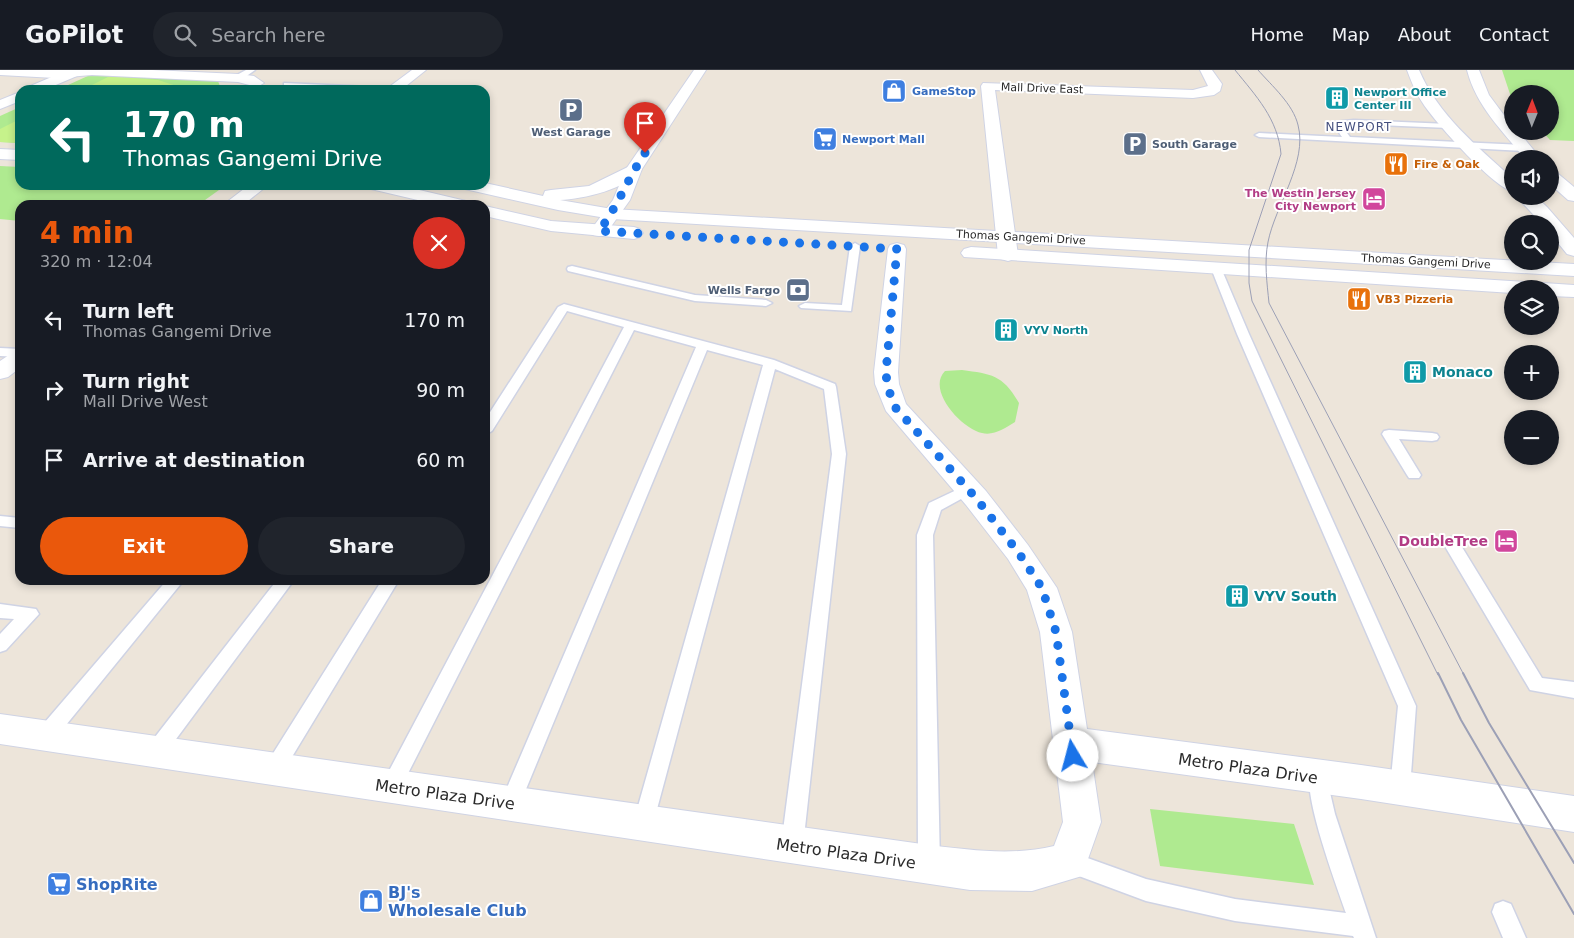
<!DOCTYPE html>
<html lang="en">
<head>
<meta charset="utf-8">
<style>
	:root { --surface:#171b24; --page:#20242c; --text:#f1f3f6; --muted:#9ea1a6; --line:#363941; --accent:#ea580c }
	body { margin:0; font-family:"DejaVu Sans",sans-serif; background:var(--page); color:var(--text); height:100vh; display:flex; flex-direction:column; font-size:19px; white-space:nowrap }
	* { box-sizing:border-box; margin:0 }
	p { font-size:16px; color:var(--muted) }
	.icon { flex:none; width:28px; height:28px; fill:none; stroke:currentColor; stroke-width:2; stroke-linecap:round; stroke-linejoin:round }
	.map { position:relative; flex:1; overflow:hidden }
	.drawer { position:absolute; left:15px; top:130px; width:475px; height:385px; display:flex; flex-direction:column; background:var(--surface); border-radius:15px; box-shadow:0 2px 8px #0003 }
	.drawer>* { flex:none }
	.top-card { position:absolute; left:15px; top:15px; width:475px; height:105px; border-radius:15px; box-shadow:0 2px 8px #0003; background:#00695c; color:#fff; overflow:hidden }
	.needle { width:32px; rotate:1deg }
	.tools { position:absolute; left:1504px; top:15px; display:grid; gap:10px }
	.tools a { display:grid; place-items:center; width:55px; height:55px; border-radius:50%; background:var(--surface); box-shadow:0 2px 8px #0003; font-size:25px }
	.pin { position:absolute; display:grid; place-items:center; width:42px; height:42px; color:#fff; margin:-51px -21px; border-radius:50% 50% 50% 0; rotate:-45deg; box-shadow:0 0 5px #0007 }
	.pin .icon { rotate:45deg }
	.me { position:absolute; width:55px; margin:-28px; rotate:352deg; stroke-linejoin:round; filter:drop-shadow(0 0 4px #0008) }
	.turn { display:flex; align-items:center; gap:18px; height:105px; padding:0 25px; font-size:22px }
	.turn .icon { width:65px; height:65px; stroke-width:2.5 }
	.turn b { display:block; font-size:35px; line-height:42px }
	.round { display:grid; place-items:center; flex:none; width:52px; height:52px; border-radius:26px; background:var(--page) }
	.summary { display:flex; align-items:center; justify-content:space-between; height:85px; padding:0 25px }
	h1 { font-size:30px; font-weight:600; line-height:38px; color:var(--accent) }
	.button { display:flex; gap:10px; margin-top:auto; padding:10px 25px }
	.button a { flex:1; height:58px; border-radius:30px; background:var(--accent); color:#fff; font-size:20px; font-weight:600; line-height:58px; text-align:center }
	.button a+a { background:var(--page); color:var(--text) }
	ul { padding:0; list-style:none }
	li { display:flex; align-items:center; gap:15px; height:70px; padding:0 25px }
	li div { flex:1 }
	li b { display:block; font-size:19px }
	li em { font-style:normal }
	header { display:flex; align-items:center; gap:30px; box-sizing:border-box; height:70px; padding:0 25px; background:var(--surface); border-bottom:1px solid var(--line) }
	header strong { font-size:24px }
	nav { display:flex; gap:28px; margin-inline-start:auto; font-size:18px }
	.search { width:350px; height:45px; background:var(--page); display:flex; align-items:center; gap:12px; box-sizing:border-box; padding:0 18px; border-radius:28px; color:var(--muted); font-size:19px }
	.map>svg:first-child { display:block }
	.green { fill:#afea90 }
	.pitch { fill:#c6f28b }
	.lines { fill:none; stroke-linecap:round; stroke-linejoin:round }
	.lane-casing { stroke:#cfd3e4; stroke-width:3 }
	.street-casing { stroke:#cfd3e4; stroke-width:2 }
	.secondary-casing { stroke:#cfd3e4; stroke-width:2 }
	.lane { fill:#fff; fill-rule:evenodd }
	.street { fill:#fff; fill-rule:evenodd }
	.secondary { fill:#fff; fill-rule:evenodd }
	.tram-far1 { stroke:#9ca0b6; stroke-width:1 }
	.tram { stroke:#9ca0b6; stroke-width:2 }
	.route { stroke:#1a73e8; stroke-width:9; stroke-dasharray:0 16.2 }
	.labels { text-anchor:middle; stroke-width:4; stroke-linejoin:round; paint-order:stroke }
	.far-street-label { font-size:11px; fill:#2a2a2a; stroke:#fff }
	.far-shop-label { font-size:11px; font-weight:bold; fill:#366cbe; stroke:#fff; text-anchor:start }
	.far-culture-label { font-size:11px; font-weight:bold; fill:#0d838f; stroke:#fff; text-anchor:start }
	.far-service-label { font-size:11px; font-weight:bold; fill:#4e5e75; stroke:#fff }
	.far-food-label { font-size:11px; font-weight:bold; fill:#c56008; stroke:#fff; text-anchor:start }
	.far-hotel-label { font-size:11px; font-weight:bold; fill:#b23c85; stroke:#fff; text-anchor:end }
	.far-neighbourhood-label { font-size:12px; letter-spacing:1px; fill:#45507f; stroke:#fff }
	.culture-label { font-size:14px; font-weight:bold; fill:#0d838f; stroke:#fff; text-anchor:start }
	.hotel-label { font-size:14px; font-weight:bold; fill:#b23c85; stroke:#fff; text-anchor:end }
	.near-street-label { font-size:16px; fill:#2a2a2a; stroke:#fff }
	.near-shop-label { font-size:16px; font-weight:bold; fill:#366cbe; stroke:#fff; text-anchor:start }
</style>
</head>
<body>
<header>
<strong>GoPilot</strong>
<div class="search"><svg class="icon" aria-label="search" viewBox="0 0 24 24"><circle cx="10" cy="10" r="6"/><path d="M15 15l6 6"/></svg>Search here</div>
<nav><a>Home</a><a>Map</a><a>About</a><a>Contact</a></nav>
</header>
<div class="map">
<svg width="1574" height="868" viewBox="0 0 1574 868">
	<rect width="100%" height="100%" fill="#ede5da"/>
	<path class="green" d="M1502,0h72v71l-24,-1 -8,-9h8v-37h-38v6z
		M90,5l128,6 3,8 -164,1z
		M20,37v36l-20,-1v-26z
		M0,96l20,1v18h206l-28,20h-178v16l-20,-2z
		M962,300c30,4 41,5 57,33l-4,19c-10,6 -21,14 -33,11 -20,-4 -56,-43 -37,-62z
		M1150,739l144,15 20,61 -154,-19z"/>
	<path class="pitch" d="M110,6l48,4 31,10h-107z
		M20,49v24l-20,-1v-13z"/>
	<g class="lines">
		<defs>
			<path id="lane" d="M246,0h9l-14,10h-6v-4z
				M284,13l108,5 4,2 -109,-3h-3z
				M1354,50l95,4 4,2 -4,2 -95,-4 -12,2 8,11 174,8 4,3 -4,3 -265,-14 -4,-2 4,-2 83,4 -9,-13 1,-2z
				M855,173l5,3 -9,65 -50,-3 -2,-2 6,-3 37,2 8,-59z
				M1216,195l5,3 28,66 167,372 -6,82 -3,7 -7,2 -7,-2 -3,-7 8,-82 -161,-372 -26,-66z
				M572,196l123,29 71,5 6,3 -6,3 -71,-5 -127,-30 -1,-2 1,-2z
				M564,234l210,56 61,24 1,3 10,67 -43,392 -3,7 -8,3 -8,-3 -3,-7 51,-392 -8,-65 -49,-20 -122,455 -3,7 -7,3 -7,-3 -3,-7 130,-459 -56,-15 -190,461 -7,3 -7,-3 -3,-7 196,-457 -62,-17 -236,463 -7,2 -7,-2 -3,-7 243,-459 -57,-16 -75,120 -7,4v-15l73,-113z
				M0,278l20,1v8l-20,-1z
				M1389,360l43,3 5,1 2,3 -2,3 -5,1 -33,-2 22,36 -2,3h-10l-2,-3 -25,-41 2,-3z
				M967,415l5,2 2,3 -2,3 -31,17 -8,25 7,330 -3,8 -8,3 -8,-3 -3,-8 -1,-330 12,-32z
				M0,446l20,2v10l-20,-2z
				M1451,467l6,2 85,139 32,4v16l-44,-8 -87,-147 2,-4z
				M167,510h17l-131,161 -7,2 -7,-2 -3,-6 3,-6z
				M277,510h17l-132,178 -7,3 -7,-3 -3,-6 3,-6z
				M382,510h17l-118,195 -7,3 -7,-3 -3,-6 3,-6z
				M0,534l36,5 3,5 -33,36 -6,2v-18l14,-15 -14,-1z
				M1318,698l7,3 10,43 41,124h-22l-1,-2 -118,-15 -89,-20 -86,-32 -3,-7 3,-7 8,-4 78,28 89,20 111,14c-9,-26 -45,-122 -35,-142z
				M1503,831l8,3 15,34h-23l-11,-26 3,-8z"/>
			<path id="street" d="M0,0h152l86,4 16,2 10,7 -7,4 -19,-5 -146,-7 -37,3 -55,-3z
				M694,0h12l-64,99 -12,31 -25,35 -6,1 -6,-1 -3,-4 23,-31 13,-31z
				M1200,0h12l10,14 -2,7 -6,4 -21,3 -198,-8 23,165 -3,4 -7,2 -7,-2 -3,-4 -17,-169 2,-3 210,7 15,-4z
				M0,79l20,1v10l-20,-1z
				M897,173l7,2 2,4 -8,123 1,12 7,20 80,87 42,54 29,43 15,44 15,97 274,36 213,31v36l-213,-33 -269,-37 9,60 -19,54 -50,15 -62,-1 -970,-146v-30l929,131c41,5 84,11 125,1l9,-24 -23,-190 -13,-42 -19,-31 -42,-54 -80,-94 -11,-27 -1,-12 14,-123 2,-4z"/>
			<path id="secondary" d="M68,0h17l-1,3 -40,17h-18l2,-3z
				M412,0h14l-25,20h-16z
				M1407,0h12c19,45 58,76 93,108v13c-19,-4 -79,-71 -90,-89 -7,-11 -11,-21 -15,-32z
				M1467,0h12l10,25 23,31v5h6l23,28h-16c-23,-29 -49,-53 -58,-89z
				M20,22v9l-20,8v-9z
				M634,94l6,2 2,3c-14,20 -59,30 -82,31l52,9 962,55v12l-962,-57 -54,-9 -93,-21 -2,-4h22v-2l58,13 2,-5 6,-1 38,-4z
				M1550,100l6,2 18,15v14l-6,-1 -18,-16z
				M249,115h19l-25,20h-20z
				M369,115h29l68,16 3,4h-30l-68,-16z
				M1516,126h19l12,11 27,31v18l-7,-2 -17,-21v-9h-8z
				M485,136l66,15 83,6 6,2 3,4 -3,4 -6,2 -83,-8 -66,-15z
				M971,177l603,38v12l-24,-1v-7h-38v4l-548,-36 -3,-4 3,-4z
				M20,281v17l-12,9 -8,2v-18l12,-8z"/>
		</defs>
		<use href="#lane" class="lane-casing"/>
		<use href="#street" class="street-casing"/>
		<use href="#secondary" class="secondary-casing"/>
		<use href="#lane" class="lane"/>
		<use href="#street" class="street"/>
		<use href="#secondary" class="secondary"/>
		<path class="tram-far1" d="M1235,0c21,26 43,49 46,84l-32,96v33l3,18 186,374
			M1258,0c14,16 35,34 40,55 10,37 -23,81 -30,117 -4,20 -1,41 1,61l195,372"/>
		<path class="tram" d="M1438,603l23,47 113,194
			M1463,603l26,50 85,140"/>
	</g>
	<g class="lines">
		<path class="route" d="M645,83c-17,25 -27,53 -46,78l298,18 -11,123 1,12 7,22 82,92 42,54 24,36 14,44 17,124"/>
	</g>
	<defs>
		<symbol id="shop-square" viewBox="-11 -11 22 22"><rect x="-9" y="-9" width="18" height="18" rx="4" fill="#3f7fe0" stroke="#fff"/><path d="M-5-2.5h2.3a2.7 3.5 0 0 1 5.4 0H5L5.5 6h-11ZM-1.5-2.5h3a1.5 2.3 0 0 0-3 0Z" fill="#fff"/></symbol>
		<symbol id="building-square" viewBox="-11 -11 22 22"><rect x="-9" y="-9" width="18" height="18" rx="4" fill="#0f9aa8" stroke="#fff"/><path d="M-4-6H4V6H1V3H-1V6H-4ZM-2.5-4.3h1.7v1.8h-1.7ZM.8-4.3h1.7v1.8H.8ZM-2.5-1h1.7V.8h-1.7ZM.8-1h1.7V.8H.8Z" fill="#fff"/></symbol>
		<symbol id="parking-square" viewBox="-11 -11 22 22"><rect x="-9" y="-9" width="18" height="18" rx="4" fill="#5c6f8a" stroke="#fff"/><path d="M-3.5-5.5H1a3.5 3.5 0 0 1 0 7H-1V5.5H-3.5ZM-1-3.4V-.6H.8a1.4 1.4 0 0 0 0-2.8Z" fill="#fff"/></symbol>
		<symbol id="supermarket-square" viewBox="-11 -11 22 22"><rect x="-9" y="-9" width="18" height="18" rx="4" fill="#3f7fe0" stroke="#fff"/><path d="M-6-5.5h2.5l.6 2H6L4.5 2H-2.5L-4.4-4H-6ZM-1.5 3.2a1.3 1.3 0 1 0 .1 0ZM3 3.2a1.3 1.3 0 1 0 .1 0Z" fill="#fff"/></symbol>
		<symbol id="restaurant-square" viewBox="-11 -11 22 22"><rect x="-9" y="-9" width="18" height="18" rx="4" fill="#e8710a" stroke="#fff"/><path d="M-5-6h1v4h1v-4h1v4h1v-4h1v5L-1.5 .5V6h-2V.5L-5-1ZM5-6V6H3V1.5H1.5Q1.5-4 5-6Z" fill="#fff"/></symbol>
		<symbol id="hotel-square" viewBox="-11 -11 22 22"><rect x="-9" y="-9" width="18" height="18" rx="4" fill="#d1479c" stroke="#fff"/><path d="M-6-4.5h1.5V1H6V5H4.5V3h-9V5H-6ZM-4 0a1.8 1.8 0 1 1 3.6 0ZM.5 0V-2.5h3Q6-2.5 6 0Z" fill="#fff"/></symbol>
		<symbol id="bank-square" viewBox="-11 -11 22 22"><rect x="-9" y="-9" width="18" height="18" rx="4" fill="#5c6f8a" stroke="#fff"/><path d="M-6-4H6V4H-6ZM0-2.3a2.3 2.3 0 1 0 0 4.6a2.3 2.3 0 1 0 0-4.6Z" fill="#fff"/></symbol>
	</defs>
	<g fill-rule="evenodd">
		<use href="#shop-square" x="880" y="7" width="28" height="28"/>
		<use href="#building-square" x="1323" y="14" width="28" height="28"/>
		<use href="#parking-square" x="557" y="26" width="28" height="28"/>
		<use href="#supermarket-square" x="811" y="55" width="28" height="28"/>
		<use href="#parking-square" x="1121" y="60" width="28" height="28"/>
		<use href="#restaurant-square" x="1382" y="80" width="28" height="28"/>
		<use href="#hotel-square" x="1360" y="115" width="28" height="28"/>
		<use href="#bank-square" x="784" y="206" width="28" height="28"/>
		<use href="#restaurant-square" x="1345" y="215" width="28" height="28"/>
		<use href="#building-square" x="992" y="246" width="28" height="28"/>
		<use href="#building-square" x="1401" y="288" width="28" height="28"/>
		<use href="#hotel-square" x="1492" y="457" width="28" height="28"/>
		<use href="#building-square" x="1223" y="512" width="28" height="28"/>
		<use href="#supermarket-square" x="45" y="800" width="28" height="28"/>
		<use href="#shop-square" x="357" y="817" width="28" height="28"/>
	</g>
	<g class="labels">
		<g class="far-street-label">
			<text transform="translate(1042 18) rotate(2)" y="4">Mall Drive East</text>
			<text transform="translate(1021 167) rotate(3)" y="4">Thomas Gangemi Drive</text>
			<text transform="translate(1426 191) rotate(3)" y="4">Thomas Gangemi Drive</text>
		</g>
		<g class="far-shop-label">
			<text x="912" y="25">GameStop</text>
			<text x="842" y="73">Newport Mall</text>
		</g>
		<g class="far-culture-label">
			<text x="1354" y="26">Newport Office<tspan x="1354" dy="13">Center III</tspan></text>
			<text x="1024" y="264">VYV North</text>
		</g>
		<g class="far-service-label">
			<text x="571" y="66">West Garage</text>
			<text x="1152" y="78" text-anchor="start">South Garage</text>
			<text x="780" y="224" text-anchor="end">Wells Fargo</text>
		</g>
		<g class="far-food-label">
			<text x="1414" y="98">Fire &amp; Oak</text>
			<text x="1376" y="233">VB3 Pizzeria</text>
		</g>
		<g class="far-hotel-label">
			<text x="1356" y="127">The Westin Jersey<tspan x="1356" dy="13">City Newport</tspan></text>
		</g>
		<g class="far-neighbourhood-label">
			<text x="1359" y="61">NEWPORT</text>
		</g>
		<g class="culture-label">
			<text x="1432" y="307">Monaco</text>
			<text x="1254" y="531">VYV South</text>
		</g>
		<g class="hotel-label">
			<text x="1488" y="476">DoubleTree</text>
		</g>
		<g class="near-street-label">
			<text transform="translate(1248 698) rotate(8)" y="6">Metro Plaza Drive</text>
			<text transform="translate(445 724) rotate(8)" y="6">Metro Plaza Drive</text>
			<text transform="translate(846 783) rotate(8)" y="6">Metro Plaza Drive</text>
		</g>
		<g class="near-shop-label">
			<text x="76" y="820">ShopRite</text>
			<text x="388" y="828">BJ's<tspan x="388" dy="18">Wholesale Club</tspan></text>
		</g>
	</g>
</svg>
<div class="tools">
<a><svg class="needle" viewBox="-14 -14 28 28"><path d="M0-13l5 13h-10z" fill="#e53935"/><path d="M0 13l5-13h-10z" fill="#9ea1a6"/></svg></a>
<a><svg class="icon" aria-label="sound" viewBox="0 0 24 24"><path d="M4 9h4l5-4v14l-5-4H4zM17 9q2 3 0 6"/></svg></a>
<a><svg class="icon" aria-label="search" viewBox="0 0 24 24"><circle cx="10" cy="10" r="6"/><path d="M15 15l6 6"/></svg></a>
<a><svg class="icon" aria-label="layers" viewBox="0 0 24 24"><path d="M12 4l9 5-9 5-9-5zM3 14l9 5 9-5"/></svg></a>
<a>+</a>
<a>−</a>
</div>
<div class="pin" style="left:645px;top:83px;background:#d93025"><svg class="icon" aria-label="arrive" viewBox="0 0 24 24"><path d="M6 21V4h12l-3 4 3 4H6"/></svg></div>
<svg class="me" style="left:1073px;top:686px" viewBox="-20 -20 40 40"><circle r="19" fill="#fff"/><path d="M0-13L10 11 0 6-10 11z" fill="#1a73e8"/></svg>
<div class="top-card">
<div class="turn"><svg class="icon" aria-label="left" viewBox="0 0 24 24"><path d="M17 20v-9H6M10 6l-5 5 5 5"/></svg><div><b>170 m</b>Thomas Gangemi Drive</div></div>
</div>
<section class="drawer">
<div class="summary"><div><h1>4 min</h1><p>320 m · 12:04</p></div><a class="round" style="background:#d93025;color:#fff"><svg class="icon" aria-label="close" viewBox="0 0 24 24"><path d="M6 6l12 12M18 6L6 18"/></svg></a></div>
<ul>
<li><svg class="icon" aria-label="left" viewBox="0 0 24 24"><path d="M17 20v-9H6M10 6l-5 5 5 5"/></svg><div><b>Turn left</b><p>Thomas Gangemi Drive</p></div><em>170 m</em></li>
<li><svg class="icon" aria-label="right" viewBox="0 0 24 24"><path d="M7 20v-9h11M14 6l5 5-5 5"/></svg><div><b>Turn right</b><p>Mall Drive West</p></div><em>90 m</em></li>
<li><svg class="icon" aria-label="arrive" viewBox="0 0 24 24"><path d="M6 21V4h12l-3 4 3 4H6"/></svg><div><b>Arrive at destination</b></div><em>60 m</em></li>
</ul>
<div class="button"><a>Exit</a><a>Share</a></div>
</section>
</div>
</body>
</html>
